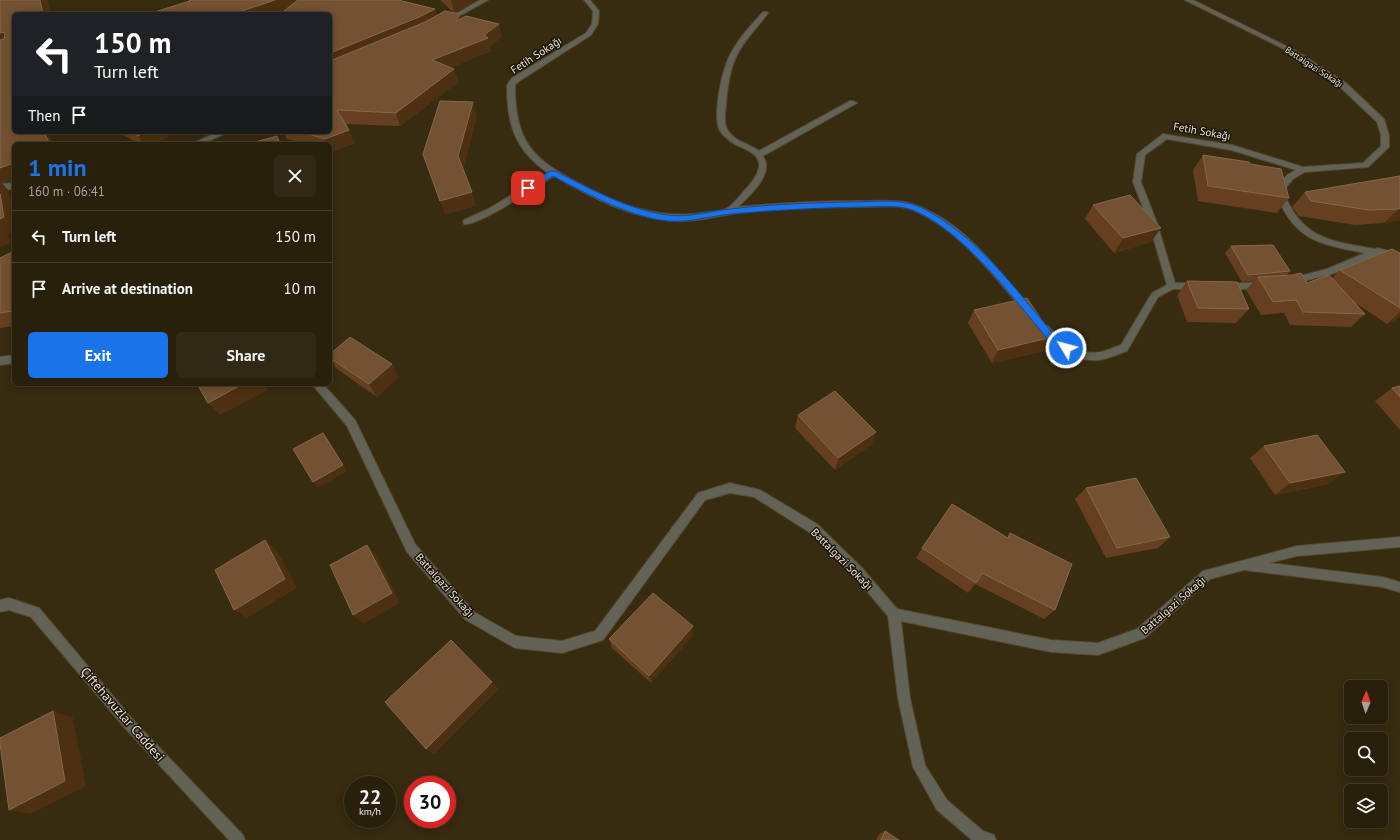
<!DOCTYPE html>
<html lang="en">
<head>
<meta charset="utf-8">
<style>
	:root { --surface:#29200c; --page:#312815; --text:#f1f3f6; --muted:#a5a39d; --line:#453e2d; --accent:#1a73e8 }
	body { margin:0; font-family:"PT Sans",sans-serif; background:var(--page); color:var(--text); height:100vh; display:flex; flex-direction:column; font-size:15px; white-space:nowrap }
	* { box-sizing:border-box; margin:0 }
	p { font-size:13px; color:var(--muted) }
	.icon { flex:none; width:22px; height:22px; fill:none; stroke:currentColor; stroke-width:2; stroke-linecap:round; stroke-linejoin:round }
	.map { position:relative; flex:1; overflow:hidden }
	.details { position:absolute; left:12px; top:142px; width:320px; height:244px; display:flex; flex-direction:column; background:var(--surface); border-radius:6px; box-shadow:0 2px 10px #0003,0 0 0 1px var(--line) }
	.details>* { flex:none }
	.guide { position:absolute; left:12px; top:12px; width:320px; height:122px; border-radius:6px; box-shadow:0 2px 10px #0003,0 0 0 1px var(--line); background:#202124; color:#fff; overflow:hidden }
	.needle { width:26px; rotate:2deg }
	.fabs { position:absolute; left:1344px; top:680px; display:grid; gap:8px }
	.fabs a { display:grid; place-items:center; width:44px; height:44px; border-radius:6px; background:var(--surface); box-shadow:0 2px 10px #0003,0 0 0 1px var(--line); font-size:20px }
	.speed { position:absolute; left:344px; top:776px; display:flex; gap:8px; font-size:20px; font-weight:700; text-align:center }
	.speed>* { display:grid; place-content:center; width:52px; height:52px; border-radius:50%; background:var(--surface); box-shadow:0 2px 10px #0003,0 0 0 1px var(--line); line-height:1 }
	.speed small { font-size:10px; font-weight:400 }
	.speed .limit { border:6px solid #d22; background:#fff; color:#111 }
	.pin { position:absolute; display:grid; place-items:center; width:34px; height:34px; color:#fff; margin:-17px; border-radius:8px; box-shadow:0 2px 6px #0006 }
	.me { position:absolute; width:44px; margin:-22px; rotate:307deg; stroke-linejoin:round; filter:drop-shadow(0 0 3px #0008) }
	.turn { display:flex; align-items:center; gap:14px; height:84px; padding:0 16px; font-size:18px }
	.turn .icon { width:52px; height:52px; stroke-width:2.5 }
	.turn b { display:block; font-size:28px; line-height:34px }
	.then { display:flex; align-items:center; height:38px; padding:0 16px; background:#0003; gap:8px; font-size:15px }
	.round { display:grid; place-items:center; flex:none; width:42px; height:42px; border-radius:6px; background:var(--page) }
	.headline { display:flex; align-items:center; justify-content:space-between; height:68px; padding:0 16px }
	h1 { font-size:24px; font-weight:600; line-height:30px; color:var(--accent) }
	.action { display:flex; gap:8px; margin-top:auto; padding:8px 16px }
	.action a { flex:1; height:46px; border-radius:6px; background:var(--accent); color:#fff; font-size:16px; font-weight:600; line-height:46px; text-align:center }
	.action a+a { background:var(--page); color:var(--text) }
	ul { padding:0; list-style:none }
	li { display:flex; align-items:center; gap:12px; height:52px; padding:0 16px; border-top:1px solid var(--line) }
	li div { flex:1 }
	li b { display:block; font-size:15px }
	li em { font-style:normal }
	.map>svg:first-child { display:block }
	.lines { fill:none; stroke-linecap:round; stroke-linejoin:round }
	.minor-casing { stroke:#54482f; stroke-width:2 }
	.minor { fill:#626356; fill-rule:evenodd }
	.wall { fill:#653f1f }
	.shaded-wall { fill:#4d3011 }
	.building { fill:#735132; stroke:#86684c }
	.route { fill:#1a73e8; stroke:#114b97 }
	.labels { text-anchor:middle; stroke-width:3; stroke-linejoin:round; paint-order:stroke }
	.far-street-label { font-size:9px; fill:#ebe3d4; stroke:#1a1509 }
	.street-label { font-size:11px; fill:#ebe3d4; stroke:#1a1509 }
	.near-street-label { font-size:13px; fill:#ebe3d4; stroke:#1a1509 }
</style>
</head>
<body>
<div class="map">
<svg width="1400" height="840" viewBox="0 0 1400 840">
	<rect width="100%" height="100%" fill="#372b10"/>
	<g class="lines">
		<defs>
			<path id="minor" d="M480,0h8l-38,21 -5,-1z
				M584,0h6l9,11 -1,13 -7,11 -73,47 -3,3c0,45 10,69 51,91 44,25 90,46 143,36 5,-1 12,-1 17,-3 6,-3 13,-12 17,-17 7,-7 17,-18 16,-29 -2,-13 -22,-15 -30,-23 -4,-3 -8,-7 -10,-11 -6,-16 3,-59 11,-74 8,-16 21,-30 33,-43h4l1,1c-10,14 -23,26 -31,42 -7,14 -10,34 -11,50 -1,7 -2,18 1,24 6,12 23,15 32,22l91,-50h3l4,2 -94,53c12,18 -13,39 -25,51 40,-4 79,-6 119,-6 16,0 32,-1 48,1 10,2 19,6 28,11 40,21 69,62 98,95l2,2 -2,2h-6c-32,-36 -64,-81 -110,-101 -16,-7 -35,-4 -51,-4 -42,0 -83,1 -124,6 -21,2 -44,10 -66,8 -42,-2 -84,-24 -120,-45 -14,9 -78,52 -90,48l-1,-2 1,-2 24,-11 60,-36c-34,-24 -41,-49 -41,-88l5,-7 74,-45 6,-9 1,-13z
				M1185,0h8l105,52 48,31 38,36 5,16v12l-21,20 -63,5 -12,7 -10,12c19,48 46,50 92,58l3,-1 22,6v6l-24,-5 -44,19 -41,10 -3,-1 -1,-2 1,-2 39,-10 38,-16c-47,-9 -72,-13 -90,-62l12,-16 9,-5 -65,-20 -64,-11 -22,16 -4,27 16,41 18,60h20l4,3 -4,3h-22l-15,8 -31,54c-9,3 -19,8 -29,9 -23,2 -42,-12 -56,-28l-2,-3 2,-3h6c13,15 31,30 52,26 7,-1 14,-5 21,-7l31,-52 15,-8 -18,-62 -16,-41 4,-28 26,-20 69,11 71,22 60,-4 18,-17v-11l-4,-13 -37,-35 -46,-33z
				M217,132h11l-25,12h-11z
				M14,183v6l-14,1v-6z
				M1263,282l4,3 -4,3 -38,2 -4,-3 4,-3z
				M14,355v8l-14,2v-8z
				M312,384h11l32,36 60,124 59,68 42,24 46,5 33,-10 103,-138 32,-10 30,7 57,34 46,45 34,40 154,31 47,3 39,-14 66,-58 4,-1 90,-24 103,-9v10l-103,9 -28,7 113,14 18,5v10l-18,-5 -138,-17 -34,9 -65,59 -47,17 -47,-3 -150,-31 9,77 15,67 22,35 36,31 11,4 2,5h-24l-35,-30 -24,-43 -15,-69 -10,-82 -33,-39 -46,-45 -55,-35 -24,-4 -25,7 -102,140 -41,13 -47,-5 -49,-28 -59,-68 -60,-126z
				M9,598l30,10 94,112 110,115 2,5h-16l-104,-112 -94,-111 -22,-7 -9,2v-12z"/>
		</defs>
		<use href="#minor" class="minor-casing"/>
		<use href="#minor" class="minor"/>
	</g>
	<path class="wall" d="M440,0h37l-23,13z
		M435,9l2,6 24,3 41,19 -12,9 1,5 -41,17 4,1 4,13 -58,44 -55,-2 10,19 -24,9 -1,-1v-7h-25l-18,-5 -4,-7h47v-118l-49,-1 -2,1h-131z
		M118,132h57l-19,12h-17z
		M1203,155l47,9 39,34 -12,15 -79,-12 -5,-31z
		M1400,176v44l-16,3 -29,2 -56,-9 -7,-9 13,-15z
		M1093,205l68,23 -10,14 -37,11 -29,-34z
		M1231,246l59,25 -4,5 21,7 25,-5 8,-8 60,-17v63l-5,4 -8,4 -33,-22 11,12 -14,13 -61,-2 -6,-12 -23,2 -15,-25 8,-9 -12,1 -17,-29z
		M14,251v75l-14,2v-70z
		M1187,281l62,28 -13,14 -49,-1 -10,-27z
		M974,310l71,41 -53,12 -24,-40z
		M330,354l69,23 -22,20 -40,-28 -7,-10z
		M1400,386v44l-25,-29 17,-13z
		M798,415l74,29 -37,26 -40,-42z
		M1264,446l65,38 -54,11 -25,-37z
		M1086,488l84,49 -12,11 -52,10 -31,-59z
		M1010,533l45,77 -11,9 -69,-35 -7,9 -52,-35 6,-10 85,-10z
		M693,626v9l-42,48 -39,-35 -3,-9z
		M885,831l14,9h-23l3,-6z"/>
	<path class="shaded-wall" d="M40,0h8l2,14h-7z
		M275,0h45l-41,14h-46z
		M451,0h26l-23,13z
		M435,9l4,13 -109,46v-15z
		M460,14l3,14 -7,-7z
		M499,24l3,13 -12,9 1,5 -55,23 -4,-14 52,-25z
		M3,32l11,14 -14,3v-16z
		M454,69l4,13 -58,44 -4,-13z
		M473,102l4,15 -14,54 -5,-15z
		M349,130l6,13 -24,9 -1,-3v-5h-2l-3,-5z
		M44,132h4l6,12h-4z
		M145,132h30l-19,12h-12l-6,-8z
		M277,136l5,8h-2z
		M14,163v17l-12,3 7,8 5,24v16l-6,4 5,8 -13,4v-79z
		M472,192l4,14 -31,9 -5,-14z
		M1400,208v12l-16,3 15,-14z
		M1161,228l-10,14 -37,11 9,-15z
		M1400,312v4l-5,4 -8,4z
		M1053,337l-8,14 -53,12 6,-13z
		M392,364l7,13 -22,20 -8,-13z
		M243,384h21l4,6 -48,25 -12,-12z
		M876,432l-4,12 -37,26 3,-12z
		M323,433l5,6 19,32 -29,17 -5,-6z
		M1345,472l-16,12 -54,11 15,-12z
		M265,540l12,11 20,37 -50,30 -13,-8z
		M367,545l9,10 24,48 -37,21 -10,-9z
		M693,626v9l-42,48 -2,-7z
		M492,682l7,7 -65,65 -8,-5z
		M53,711l20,7 13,68 -55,28 -22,-4z"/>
	<path class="building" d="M0,0h40l3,14h-29v118h30l6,12h-36v19l-14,5v-128l4,-1 1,-5 -2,-2 -3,1z
		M189,0h86l-42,14h-85l42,-13z
		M298,0h100l37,9 -16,8 -89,36v-39h-50z
		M445,11l15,3 -4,7 10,-5 33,8 -15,11 4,3 -56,22 22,9 -58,44 -59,-3 12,20 -24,9 -23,-7h28v-71l95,-39z
		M440,101l33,1 -15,54 14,36 -32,9 -17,-47z
		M132,132h13l-7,4z
		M277,136l3,8h-33z
		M1203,155l46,7 1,2 31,5 8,29 -81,-12z
		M1400,176v32l-1,1 -30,1 -58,-9 -6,-9z
		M0,194l4,23 -4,2z
		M1130,195l31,33 -38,10 -30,-33z
		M1273,245l17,26 -42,4 -17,-29z
		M1392,249l8,4v55l-60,-38z
		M14,251v59l-1,1 -13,2v-55z
		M1301,273l6,10 22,-8 36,39 -62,-2 -7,-12 -23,2 -15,-25 34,-2z
		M1187,281l50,1 12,27 -51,-1z
		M1027,298l26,39 -55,13 -24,-40z
		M350,337l42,27 -23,20 -39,-26v-4z
		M197,384h46l-35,19z
		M1400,386v11l-8,-9z
		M835,391l41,41 -38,26 -40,-43z
		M323,433l20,32 -30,17 -20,-33z
		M1317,435l28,37 -55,11 -26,-37z
		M1136,478l34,59 -53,11 -31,-60z
		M952,504l56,34 2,-5 62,31 -17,46 -73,-37 -6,10 -54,-35z
		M265,540l20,39 -51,31 -19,-40z
		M367,545l25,48 -39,22 -23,-50z
		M653,593l40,33 -44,50 -40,-37z
		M451,640l41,42 -66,67 -41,-47z
		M53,711l12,70 -56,29 -9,-66v-6z
		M885,831l14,9h-18z"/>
	<path class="route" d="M550,171h5c36,18 73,39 113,44 20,3 42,-4 63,-6 40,-5 80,-6 120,-7 22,0 49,-4 69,5 56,26 98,86 137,131l12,7 1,3 -4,3 -15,-8c-35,-41 -86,-111 -136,-132 -17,-7 -38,-4 -57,-4 -42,1 -84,3 -127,7 -21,2 -42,9 -63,7 -38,-4 -81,-27 -115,-45l-22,14h-5v-3z"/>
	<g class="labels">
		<g class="far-street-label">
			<text transform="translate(1314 67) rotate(33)" y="3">Battalgazi Sokağı</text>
		</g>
		<g class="street-label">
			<text transform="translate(536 55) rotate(-33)" y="4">Fetih Sokağı</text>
			<text transform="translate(1202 131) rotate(10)" y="4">Fetih Sokağı</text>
			<text transform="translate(842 559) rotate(45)" y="4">Battalgazi Sokağı</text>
			<text transform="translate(445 585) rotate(48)" y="4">Battalgazi Sokağı</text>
			<text transform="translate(1173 605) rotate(-41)" y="4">Battalgazi Sokağı</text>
		</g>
		<g class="near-street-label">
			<text transform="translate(123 714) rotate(49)" y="5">Çiftehavuzlar Caddesi</text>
		</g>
	</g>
</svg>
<div class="fabs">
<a><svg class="needle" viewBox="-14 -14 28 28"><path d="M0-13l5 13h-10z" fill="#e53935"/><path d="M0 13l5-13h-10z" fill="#a5a39d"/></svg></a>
<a><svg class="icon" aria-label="search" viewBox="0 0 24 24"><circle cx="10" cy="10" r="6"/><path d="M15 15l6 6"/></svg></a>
<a><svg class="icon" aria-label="layers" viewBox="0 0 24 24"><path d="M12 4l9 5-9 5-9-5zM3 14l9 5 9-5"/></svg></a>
</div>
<div class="speed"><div>22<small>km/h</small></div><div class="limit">30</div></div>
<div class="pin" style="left:528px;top:188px;background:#d93025"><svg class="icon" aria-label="arrive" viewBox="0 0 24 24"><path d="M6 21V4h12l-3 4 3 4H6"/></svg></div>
<svg class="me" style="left:1066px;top:348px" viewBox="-20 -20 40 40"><circle r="17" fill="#1a73e8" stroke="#fff" stroke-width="3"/><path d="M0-11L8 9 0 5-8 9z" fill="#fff"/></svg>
<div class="guide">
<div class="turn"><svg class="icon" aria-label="left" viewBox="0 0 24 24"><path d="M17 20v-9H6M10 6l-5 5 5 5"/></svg><div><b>150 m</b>Turn left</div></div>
<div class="then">Then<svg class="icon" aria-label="arrive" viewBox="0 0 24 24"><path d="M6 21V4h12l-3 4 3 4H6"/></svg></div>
</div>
<section class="details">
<div class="headline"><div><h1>1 min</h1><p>160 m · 06:41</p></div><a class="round"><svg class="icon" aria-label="close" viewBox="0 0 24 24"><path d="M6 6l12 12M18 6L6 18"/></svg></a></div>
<ul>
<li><svg class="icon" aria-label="left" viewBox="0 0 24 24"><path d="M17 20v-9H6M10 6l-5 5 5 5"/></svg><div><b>Turn left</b></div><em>150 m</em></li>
<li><svg class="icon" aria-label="arrive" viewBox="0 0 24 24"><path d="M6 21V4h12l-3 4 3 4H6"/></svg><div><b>Arrive at destination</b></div><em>10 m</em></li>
</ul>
<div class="action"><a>Exit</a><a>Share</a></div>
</section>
</div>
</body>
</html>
